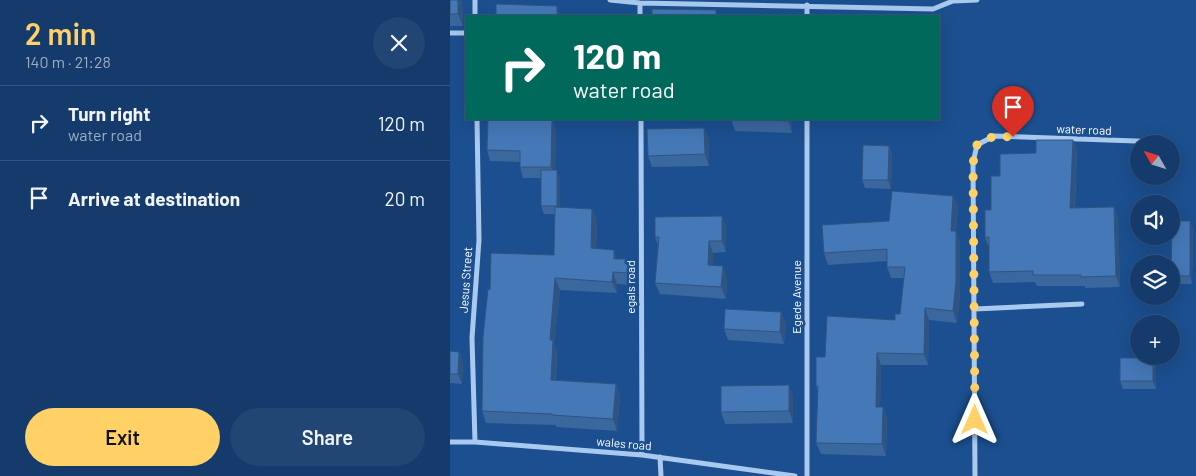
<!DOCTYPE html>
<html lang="en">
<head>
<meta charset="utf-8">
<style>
	:root { --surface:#143b6b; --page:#214673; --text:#f1f3f6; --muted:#9dadc1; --line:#33557e; --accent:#ffd166 }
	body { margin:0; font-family:Barlow,sans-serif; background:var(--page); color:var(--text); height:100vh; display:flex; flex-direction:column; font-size:19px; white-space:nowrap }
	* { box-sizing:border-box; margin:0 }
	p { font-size:16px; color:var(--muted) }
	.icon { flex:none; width:28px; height:28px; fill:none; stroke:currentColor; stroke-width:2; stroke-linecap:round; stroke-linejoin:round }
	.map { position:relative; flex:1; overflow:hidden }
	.side { display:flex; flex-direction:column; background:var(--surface); width:450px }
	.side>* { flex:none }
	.hud { position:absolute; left:15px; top:15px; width:475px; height:105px; border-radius:0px; box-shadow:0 5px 20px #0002,0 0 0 1px var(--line); background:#00695c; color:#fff; overflow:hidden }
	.needle { width:32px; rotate:309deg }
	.buttons { position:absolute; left:680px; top:135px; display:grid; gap:10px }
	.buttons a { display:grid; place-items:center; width:50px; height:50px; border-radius:50%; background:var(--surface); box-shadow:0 5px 20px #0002,0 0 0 1px var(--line); font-size:25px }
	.pin { position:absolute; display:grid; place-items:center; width:42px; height:42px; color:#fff; margin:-51px -21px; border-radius:50% 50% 50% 0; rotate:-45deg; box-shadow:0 0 5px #0007 }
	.pin .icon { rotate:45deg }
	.me { position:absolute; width:55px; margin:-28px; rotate:0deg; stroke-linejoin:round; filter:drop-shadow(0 0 4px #0008) }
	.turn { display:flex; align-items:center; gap:18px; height:105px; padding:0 25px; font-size:22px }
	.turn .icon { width:65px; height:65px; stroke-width:2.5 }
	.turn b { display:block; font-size:35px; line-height:42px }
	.round { display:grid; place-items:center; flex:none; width:52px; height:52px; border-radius:26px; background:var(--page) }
	.head { display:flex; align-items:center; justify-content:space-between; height:85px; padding:0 25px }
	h1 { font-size:30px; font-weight:600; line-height:38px; color:var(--accent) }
	.cta { display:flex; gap:10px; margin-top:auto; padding:10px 25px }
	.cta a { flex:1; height:58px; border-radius:30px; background:var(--accent); color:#111; font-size:20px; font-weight:600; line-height:58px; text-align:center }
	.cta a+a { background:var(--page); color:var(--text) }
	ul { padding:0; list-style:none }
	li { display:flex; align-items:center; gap:15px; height:75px; padding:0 25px; border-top:1px solid var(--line) }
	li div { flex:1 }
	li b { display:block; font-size:19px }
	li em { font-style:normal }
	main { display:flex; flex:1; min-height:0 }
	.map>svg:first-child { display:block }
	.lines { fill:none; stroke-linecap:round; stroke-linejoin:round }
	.street { stroke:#a9c9ee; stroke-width:5 }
	.wall { fill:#3a679d }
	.shaded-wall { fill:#305480 }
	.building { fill:#4478b7; stroke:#305480 }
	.route { stroke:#ffd166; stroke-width:9; stroke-dasharray:0 16.2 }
	.labels { text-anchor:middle; stroke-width:5; stroke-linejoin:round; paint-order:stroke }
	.street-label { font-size:12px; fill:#fff; stroke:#1b4f8f }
</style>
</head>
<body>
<main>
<section class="side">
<div class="head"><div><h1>2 min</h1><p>140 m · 21:28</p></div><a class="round"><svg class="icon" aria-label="close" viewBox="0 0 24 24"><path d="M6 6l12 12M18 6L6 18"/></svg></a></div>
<ul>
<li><svg class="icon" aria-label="right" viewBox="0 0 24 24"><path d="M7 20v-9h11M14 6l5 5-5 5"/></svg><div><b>Turn right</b><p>water road</p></div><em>120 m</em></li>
<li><svg class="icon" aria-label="arrive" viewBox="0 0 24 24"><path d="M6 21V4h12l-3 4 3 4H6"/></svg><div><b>Arrive at destination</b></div><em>20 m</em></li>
</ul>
<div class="cta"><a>Exit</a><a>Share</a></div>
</section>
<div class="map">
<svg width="746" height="476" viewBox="0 0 746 476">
	<rect width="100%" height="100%" fill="#1b4f8f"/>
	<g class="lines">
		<path class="street" d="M25,0v16
			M160,0l30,3 293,6 20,-8 24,-1
			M190,3v13
			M357,16v-11
			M0,33h16
			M191,119l1,336
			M525,309l107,-5
			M0,442h25l167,13 153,21
			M25,442l-3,-104 7,-98 -2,-121
			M210,457l1,19
			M357,476v-357
			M525,476l-2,-313 4,-18 17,-9 170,6"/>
	</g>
	<path class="wall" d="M0,0h12l1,26h-13z
		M38,119h66v6l2,6 -1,39 5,8v30l32,1 5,11 -1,29 22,10 15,12 -1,14 -15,-1v9l-57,-3 -6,55 3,6 -1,29 60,4 4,12 -3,35 -61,-4v-2l-70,-2 -4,-12 8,-121 64,-35 1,-41h-11l-3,-8v-28h-18l-3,-11v-5l-30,-1 -3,-11z
		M281,119h61v14l-57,-2z
		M254,128l5,11v27l-57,1 -4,-11z
		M623,140l4,11 -2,57 39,-1 4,11 2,69 -35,1v-2h-48l-2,-4 -42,1 -4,-11v-24l-4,-11 15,-61 36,-23z
		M439,146l3,8 -1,35 -26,-1 -3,-8z
		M503,196l5,11 -2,24 4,11v52l-3,29 -28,-3 -1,45h-47l-1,42h3l4,12 -1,37 -65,-2 -5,-11 2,-52 -2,-5 9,-29 70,-37 5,-6 4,-36h-13l-4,-11v-6l-59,4 -4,-12 65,-32z
		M272,216l4,11v25l-13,1 -1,12 15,12 -1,22 -66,-5 -5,-11 3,-38 -3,-8z
		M743,229l-1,55h-18l-3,-7v-13z
		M331,312l5,12 -2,20 -56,-4 -4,-11z
		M0,351l9,1 4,9 -1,23 -12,-1z
		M706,366v23h-33l-3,-8z
		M339,385l4,11v27l-68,1 -4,-12z"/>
	<path class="shaded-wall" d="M8,0h4l1,26 -5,-12z
		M107,6l4,10h-4z
		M100,119h4v6l2,6 -1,46 -4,-10z
		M338,119h4v14l-4,-12z
		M254,128l5,11v27l-4,-12z
		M623,140l4,11 -3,68 -4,-11z
		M439,146l3,8 -1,35 -3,-9z
		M107,170l3,8v36l-3,-8z
		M503,196l5,11 -3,35 -4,-11z
		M664,207l4,11 2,69 -4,-11z
		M142,209l5,11 -1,40 -5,-12z
		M272,216l4,11v25l-4,-11z
		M740,221l3,8 -1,55 -2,-8z
		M506,231l4,11v52l-3,29 -4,-12z
		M259,241l4,12 -1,23 -4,-11z
		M164,250l4,11 -4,-2z
		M178,259l5,12 -1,14 -4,-12z
		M273,266l4,11 -1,22 -5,-12z
		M163,272l4,12v9l-5,-11z
		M105,278l5,12 -6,55 3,6 -2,40 -4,-11 -1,-40z
		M475,308l4,12 -1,45 -4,-11z
		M331,312l5,12 -2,20 -4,-12z
		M9,352l4,9 -1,23 -4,-10z
		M427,353l4,12 -1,54 -4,-12z
		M703,358l3,8v23l-3,-8z
		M166,384l4,12 -3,35 -4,-12z
		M339,385l4,11v27l-4,-12z
		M433,407l4,12 -1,37 -4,-12z"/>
	<path class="building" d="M0,0h8v14h-8z
		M46,4l61,2v10h-61z
		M202,9l64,1v6h-64z
		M38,119h62v1h2l-1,47h-31v-16l-33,-1z
		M281,119h57v2z
		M254,128l1,26 -57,2 -1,-27z
		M586,140h37l-3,68 44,-1 2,69 -35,1v-2h-48v-4l-44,1v-35h-4v-27h6v-34h9v-22l36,-1z
		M413,145l26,1 -1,34h-26z
		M91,170h16v36h-16z
		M442,191l61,5 -2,35h5v51l-3,29 -28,-3 -1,46 -47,-1 -1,54h7l-1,37 -66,-1 2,-57h-2v-29h9l2,-41 68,4v-6h5l5,-47h-18v-18l-63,4 -2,-28 67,-4z
		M105,207l37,2 -1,39 23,2v9h14v14l-15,-1 -1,10 -57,-4 -5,62h3l-2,40 65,4 -3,35 -61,-4v-1l-70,-3 1,-74 5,-48 2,1 1,-37 63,2z
		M272,216v25h-13l-1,24 15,1 -2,21 -66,-4 4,-46h-4v-20z
		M722,221h18v55h-19z
		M275,309l56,3 -1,20 -56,-3z
		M0,351l9,1 -1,22h-8z
		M670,358h33v23h-33z
		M339,385v26l-68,1v-26z"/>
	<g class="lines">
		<path class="route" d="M525,420l-2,-257 4,-18 17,-9 19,1"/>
	</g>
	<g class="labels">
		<g class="street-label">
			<text transform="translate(634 130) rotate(2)" y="4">water road</text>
			<text transform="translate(16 280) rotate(-86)" y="4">Jesus Street</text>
			<text transform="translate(181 287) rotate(-90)" y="4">egals road</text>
			<text transform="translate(347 297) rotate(-90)" y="4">Egede Avenue</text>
			<text transform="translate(174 444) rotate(5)" y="4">wales road</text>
		</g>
	</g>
</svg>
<div class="buttons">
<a><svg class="needle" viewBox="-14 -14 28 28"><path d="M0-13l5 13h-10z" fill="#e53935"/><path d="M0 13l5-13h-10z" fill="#9dadc1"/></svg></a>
<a><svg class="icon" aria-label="sound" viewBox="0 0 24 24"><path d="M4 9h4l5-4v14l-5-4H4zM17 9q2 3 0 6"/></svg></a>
<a><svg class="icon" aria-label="layers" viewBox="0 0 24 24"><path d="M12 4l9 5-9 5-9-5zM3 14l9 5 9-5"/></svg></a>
<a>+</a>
</div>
<div class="pin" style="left:563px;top:137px;background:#d93025"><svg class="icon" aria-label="arrive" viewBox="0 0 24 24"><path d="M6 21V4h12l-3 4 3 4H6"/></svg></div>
<svg class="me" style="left:525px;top:420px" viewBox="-20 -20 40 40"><path d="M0-17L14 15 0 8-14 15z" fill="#ffd166" stroke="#fff" stroke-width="4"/></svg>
<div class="hud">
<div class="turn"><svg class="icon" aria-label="right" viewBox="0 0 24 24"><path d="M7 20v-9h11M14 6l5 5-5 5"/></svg><div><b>120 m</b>water road</div></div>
</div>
</div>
</main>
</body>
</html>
